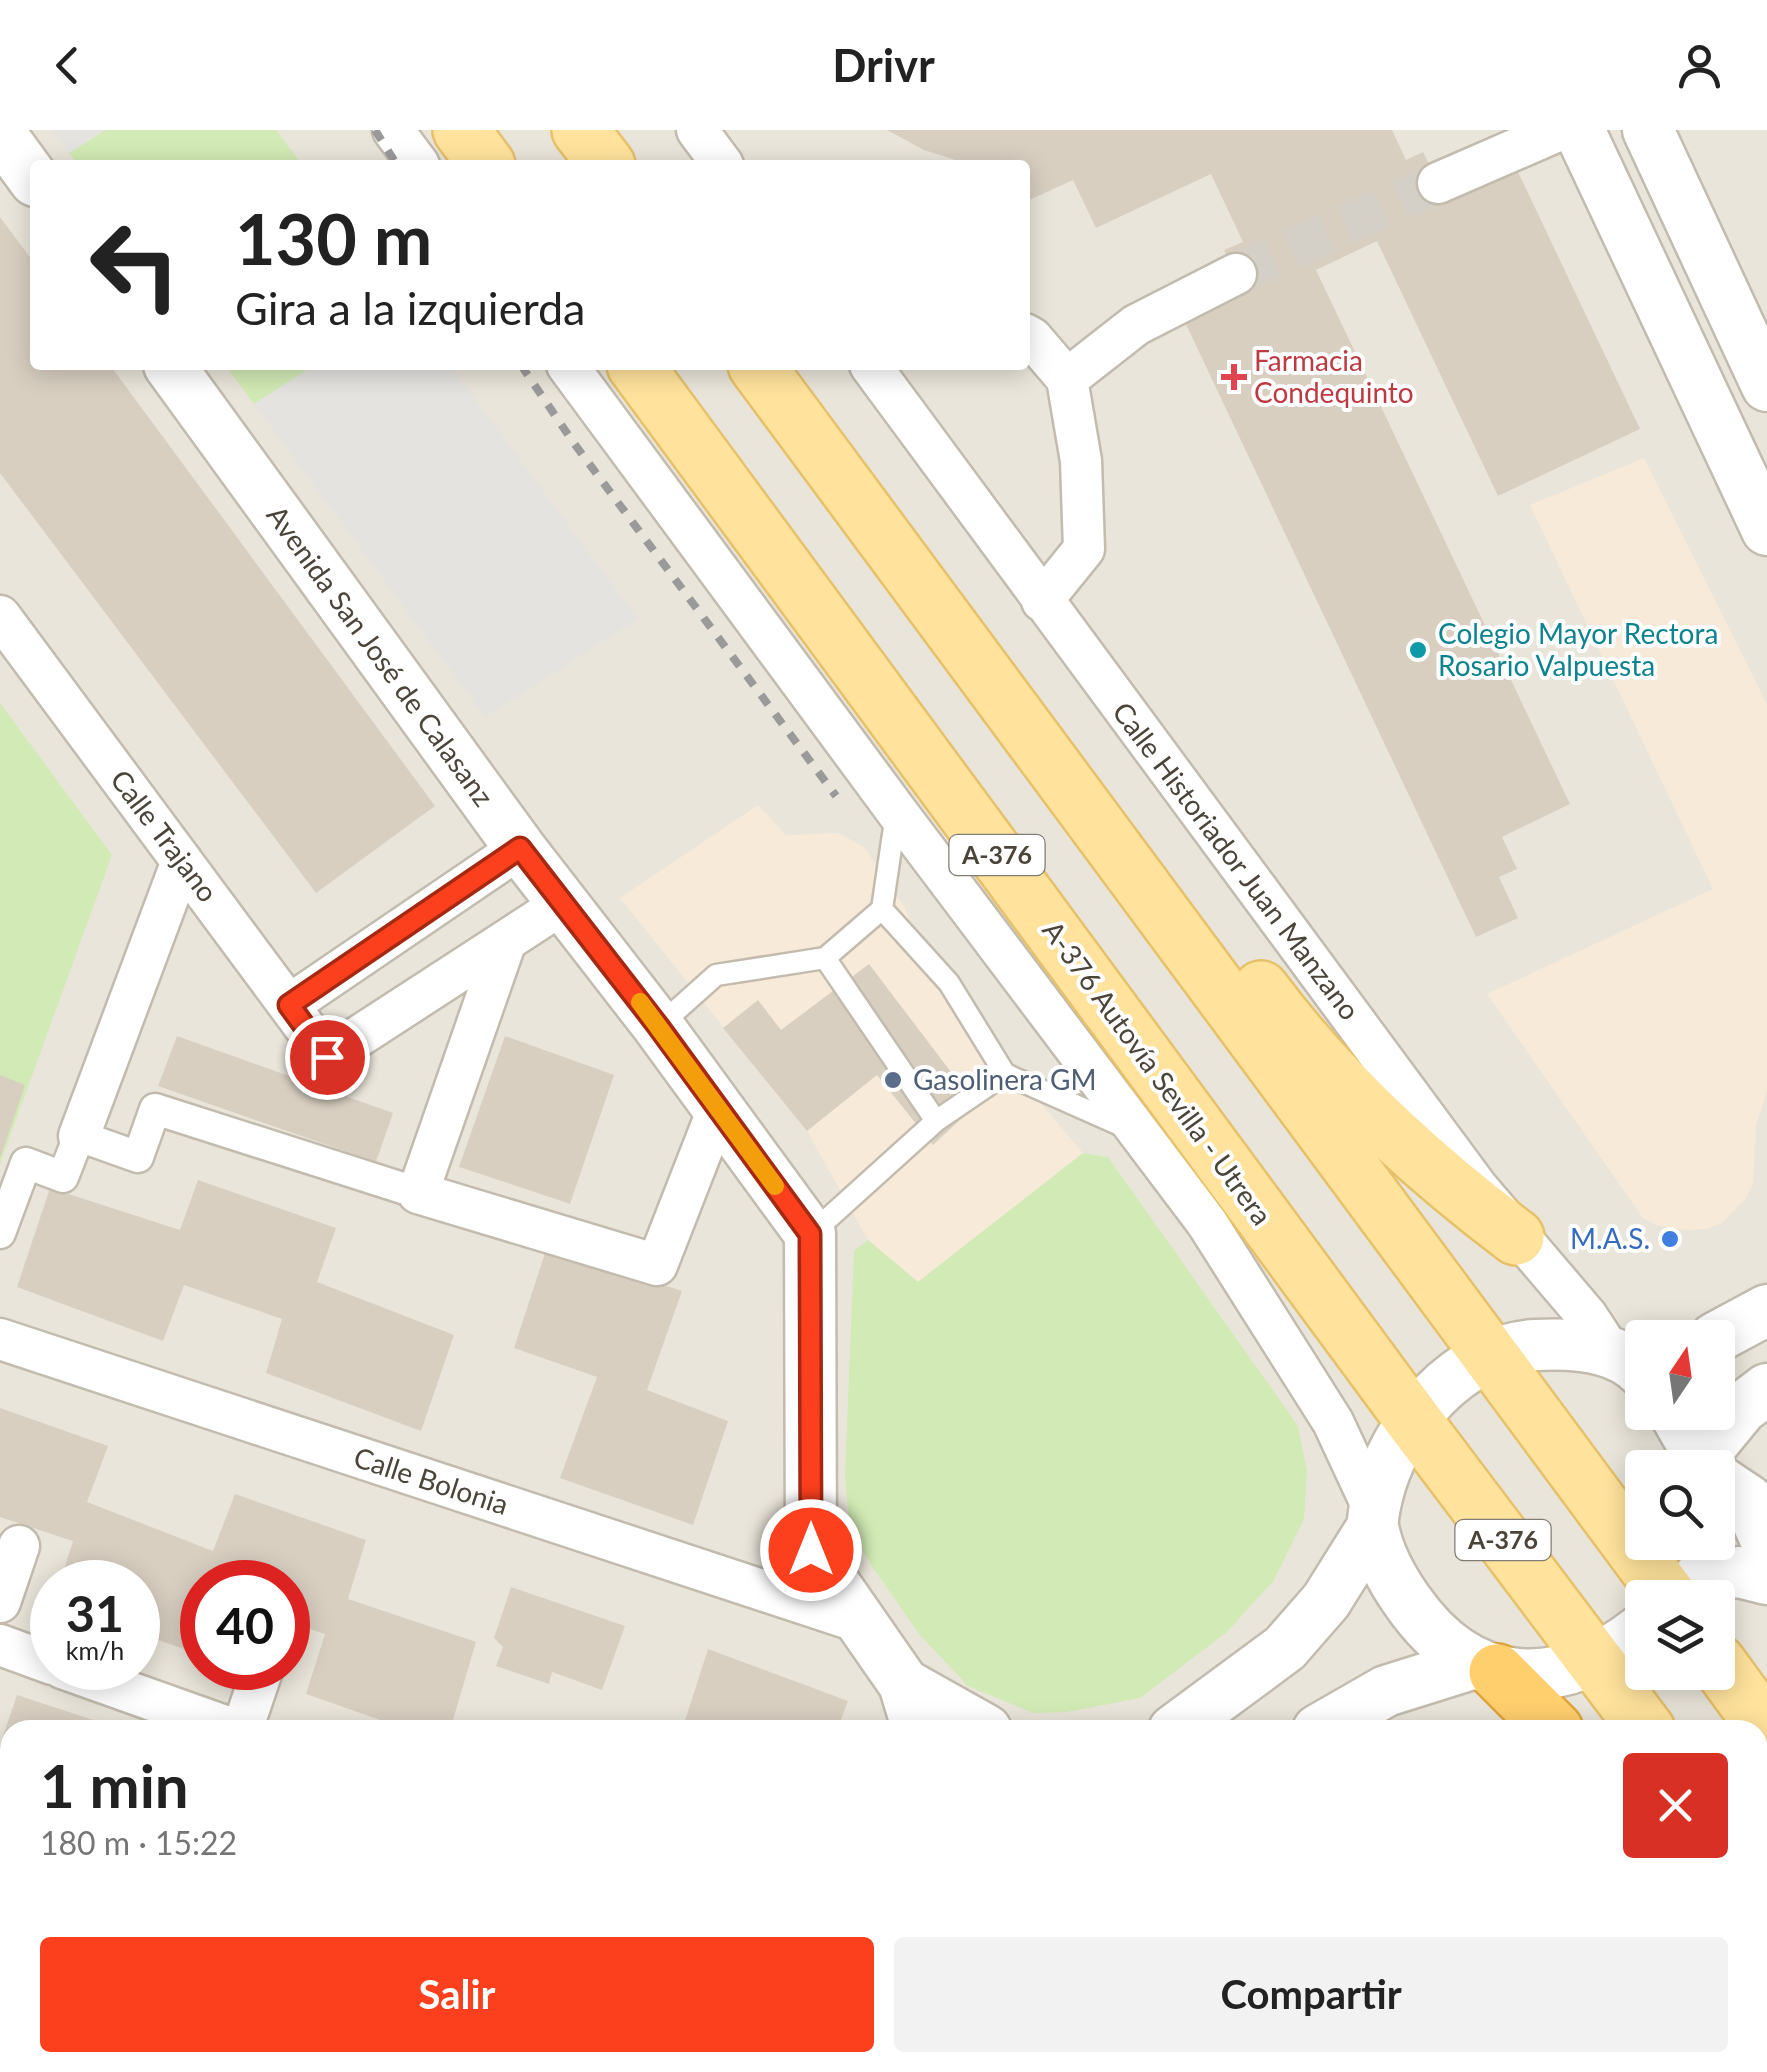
<!DOCTYPE html>
<html lang="es">
<head>
<meta charset="utf-8">
<style>
	:root { --surface:#fff; --page:#f2f2f2; --text:#222; --muted:#767676; --accent:#fc3f1d }
	body { margin:0; font-family:Lato,sans-serif; background:var(--page); color:var(--text); height:100vh; display:flex; flex-direction:column; font-size:38px; white-space:nowrap }
	* { box-sizing:border-box; margin:0 }
	p { font-size:32px; color:var(--muted) }
	.icon { flex:none; width:55px; height:55px; fill:none; stroke:currentColor; stroke-width:2; stroke-linecap:round; stroke-linejoin:round }
	.map { position:relative; flex:1; overflow:hidden }
	.side { position:absolute; left:0px; top:1590px; width:1768px; height:352px; display:flex; flex-direction:column; background:var(--surface); border-radius:30px 30px 0 0; box-shadow:0 5px 25px #0003 }
	.side>* { flex:none }
	.guide { position:absolute; left:30px; top:30px; width:1000px; height:210px; border-radius:10px; box-shadow:0 5px 25px #0003; background:#fff; color:var(--text); overflow:hidden }
	.needle { width:65px; rotate:13deg }
	.tools { position:absolute; left:1625px; top:1190px; display:grid; gap:20px }
	.tools a { display:grid; place-items:center; width:110px; height:110px; border-radius:10px; background:var(--surface); box-shadow:0 5px 25px #0003; font-size:50px }
	.speed { position:absolute; left:30px; top:1430px; display:flex; gap:20px; font-size:50px; font-weight:700; text-align:center }
	.speed>* { display:grid; place-content:center; width:130px; height:130px; border-radius:50%; background:var(--surface); box-shadow:0 5px 25px #0003; line-height:1 }
	.speed small { font-size:25px; font-weight:400 }
	.speed .limit { border:15px solid #d22; background:#fff; color:#111 }
	.pin { position:absolute; display:grid; place-items:center; width:85px; height:85px; color:#fff; margin:-42px; border:5px solid #fff; border-radius:50%; box-shadow:0 2px 10px #0007 }
	.me { position:absolute; width:110px; margin:-55px; rotate:0deg; stroke-linejoin:round; filter:drop-shadow(0 0 8px #0008) }
	.turn { display:flex; align-items:center; gap:35px; height:210px; padding:0 40px; font-size:45px }
	.turn .icon { width:130px; height:130px; stroke-width:2.5 }
	.turn b { display:block; font-size:70px; line-height:85px }
	.round { display:grid; place-items:center; flex:none; width:105px; height:105px; border-radius:10px; background:var(--page) }
	.headline { display:flex; align-items:center; justify-content:space-between; height:170px; padding:0 40px }
	h1 { font-size:60px; font-weight:700; line-height:75px }
	.action { display:flex; gap:20px; margin-top:auto; padding:20px 40px }
	.action a { flex:1; height:115px; border-radius:10px; background:var(--accent); color:#fff; font-size:40px; font-weight:700; line-height:115px; text-align:center }
	.action a+a { background:var(--page); color:var(--text) }
	header { display:flex; justify-content:space-between; align-items:center; height:130px; padding:0 40px; background:var(--surface); font-size:45px; font-weight:700 }
	.map>svg:first-child { display:block }
	.residential { fill:#eae5da; fill-rule:evenodd }
	.commercial { fill:#f7ead8 }
	.green { fill:#d2eab5 }
	.parking { fill:#e5e3e0 }
	.building { fill:#d8cfc1 }
	.lines { fill:none; stroke-linecap:round; stroke-linejoin:round }
	.minor-tunnel { stroke:#d4d0c8; stroke-width:40; stroke-dasharray:40 20; stroke-linecap:butt }
	.service-casing { stroke:#c2bbae; stroke-width:25 }
	.pedestrian-casing { stroke:#c2bbae; stroke-width:35 }
	.minor-casing { stroke:#c2bbae; stroke-width:45 }
	.tertiary-casing { stroke:#c2bbae; stroke-width:55 }
	.primary-casing { stroke:#e6c16a; stroke-width:60 }
	.motorway-casing { stroke:#e0a43c; stroke-width:60 }
	.path { stroke:#c4b79f; stroke-width:6; stroke-dasharray:5 5; stroke-linecap:butt }
	.service { stroke:#fff; stroke-width:20 }
	.pedestrian { stroke:#fff; stroke-width:30 }
	.minor { stroke:#fff; stroke-width:40 }
	.tertiary { stroke:#fff; stroke-width:50 }
	.primary { stroke:#ffe39c; stroke-width:55 }
	.motorway { stroke:#ffcf6e; stroke-width:55 }
	.rail { stroke:#9a9a9a; stroke-width:8; stroke-dasharray:12 12; stroke-linecap:butt }
	.route-casing { stroke:#a42913; stroke-width:25 }
	.route { stroke:#fc3f1d; stroke-width:18 }
	.slow { stroke:#f59e0b; stroke-width:18 }
	.health-dot { fill:#e0444e; stroke:#fff; stroke-width:4 }
	.culture-dot { fill:#0f9aa8; stroke:#fff; stroke-width:4 }
	.service-dot { fill:#5c6f8a; stroke:#fff; stroke-width:4 }
	.shop-dot { fill:#3f7fe0; stroke:#fff; stroke-width:4 }
	.labels { text-anchor:middle; stroke-width:8; stroke-linejoin:round; paint-order:stroke }
	.shield { fill:#fff; stroke:#817c74; stroke-width:2.5 }
	.shield-label { font-size:25px; font-weight:bold; fill:#4b4439 }
	.health-label { font-size:28px; fill:#be3a42; stroke:#fff; text-anchor:start }
	.culture-label { font-size:28px; fill:#0d838f; stroke:#fff; text-anchor:start }
	.street-label { font-size:28px; fill:#4b4439; stroke:#fff }
	.service-label { font-size:28px; fill:#4e5e75; stroke:#fff; text-anchor:start }
	.shop-label { font-size:28px; fill:#366cbe; stroke:#fff; text-anchor:end }
</style>
</head>
<body>
<header><svg class="icon" aria-label="back" viewBox="0 0 24 24"><path d="M15 5l-7 7 7 7"/></svg>Drivr<svg class="icon" aria-label="person" viewBox="0 0 24 24"><circle cx="12" cy="8" r="4"/><path d="M4 21q1-7 8-7t8 7"/></svg></header>
<div class="map">
<svg width="1767" height="1942" viewBox="0 0 1767 1942">
	<rect width="100%" height="100%" fill="#f6f3ec"/>
	<path class="residential" d="M0,0h1767v1942h-1767zM35,35h990v200h-990zM1642,1208h76v74h-76zM1642,1338h76v74h-76zM52,1452h86v86h-86zM202,1452h86v86h-86zM1642,1468h76v74h-76zM10,1600h1748v332h-1748z"/>
	<path class="commercial" d="M1644,328l123,246v387l-11,34 -3,59 -8,15 -23,24 -15,6 -20,1 -31,-5 -13,-7 -156,-224 226,-105 -183,-384z
		M758,675l28,30 52,-2 26,14 41,61 13,34 60,87 105,124 -165,129 -50,-42 -61,-109 -187,-233z"/>
	<path class="green" d="M105,0h171l26,35h-224l-9,-12z
		M225,235h90l-61,39z
		M0,573l112,152 -112,309z
		M1083,1023l25,4 190,269 9,45 -3,48 -30,61 -47,52 -87,66 -73,14 -34,1 -65,-27 -48,-51 -47,-67 -23,-39 -5,-53 9,-225 14,-11 50,42z
		M1758,1891l9,12v39h-468l-7,-9 466,-1z"/>
	<path class="parking" d="M52,0h53l-36,23z
		M315,235h135l188,254 -153,98 -231,-313z"/>
	<path class="building" d="M887,0h505l14,30 17,-8 19,39 69,-34 129,272 -142,67 -121,-255 -61,29 254,534 -68,33 15,32 -18,8 19,41 -42,19 -294,-621 60,-27 -18,-39 19,-8 -32,-68 -115,54 -23,-48 -48,22v-37h-54l-47,-15z
		M0,87l35,47v101h75l325,441 -119,87 -316,-420z
		M869,834l107,141 -43,40 -56,-70 -70,56 -84,-103 35,-28 23,30z
		M177,906l216,77 -17,49 -218,-76z
		M505,906l109,39 -44,129 -111,-37z
		M0,945l25,10 -24,71h-1z
		M198,1050l138,48 -19,54 137,53 -33,96 -155,-58 16,-54 -98,-34 -21,56 -146,-54 33,-99 130,42z
		M547,1117l135,44 -35,99 81,31 -35,104 -133,-47 37,-101 -83,-29z
		M0,1278l108,38 -21,56 126,49 22,-57 131,46 -18,59 128,43 -26,88h-41l-103,-36 19,-60 -37,-12v-40h-86v19l-15,49 -49,-17v-51h-78l13,-41 -73,-24z
		M511,1457l114,39 -23,64 -50,-18 -3,12 -53,-18 7,-19 -9,-9z
		M708,1519l140,52 -11,29h-155z
		M17,1565l104,34v1h-111v71l-10,-4v-52z
		M0,1922l10,4v6h21l20,7 2,-7h140l-3,10h-190z
		M293,1932h55l-3,10h-55z
		M572,1932h62l-14,10h-23z
		M1022,1932h32l14,10h-53z"/>
	<g class="lines">
		<path class="minor-tunnel" d="M1236,144l202,-91"/>
		<defs>
			<path id="service" d="M896,684l-14,95 -57,49 111,163 69,-47 122,54
				M882,779l67,74 56,91
				M660,895l56,-50 109,-17
				M812,1103l124,-112"/>
			<path id="pedestrian" d="M0,1103l26,-70 37,14 16,-41 59,21 17,-48 263,84
				M0,1792l10,4
				M234,1942l3,-10"/>
			<path id="minor" d="M393,0l26,35
				M697,0l26,35
				M1438,53l122,-53
				M1025,204l7,4 35,41 14,82 3,88 -42,52
				M567,235l330,447 310,411 126,199 41,88
				M870,235l607,822 110,129 23,35
				M1067,249l69,-54 100,-51
				M0,486l327,441 237,-154
				M506,811l-88,252 239,72 61,-156
				M289,875l231,-157
				M79,1006l103,-275
				M0,1209l862,284
				M0,1472l19,-56
				M0,1515l52,19
				M62,1538l174,62
				M242,1600l21,-62
				M427,1942l3,-10"/>
			<path id="tertiary" d="M1579,0l188,400
				M1648,0l119,256
				M0,3l35,48
				M169,235l351,483 138,178 152,208 1,316 93,134 14,46
				M1715,1208l52,-28
				M1642,1242c-26,-27 -70,-29 -106,-27 -76,3 -143,81 -159,152 -2,9 -5,21 -4,30 5,26 20,54 35,75 63,90 150,93 234,27
				M1674,1282l32,56
				M1701,1328l41,-50 25,-19
				M1718,1350l30,20 19,43
				M1699,1447l40,-5 28,7
				M904,1554l82,46
				M1174,1600l111,-82 41,-47 47,-75
				M1318,1600l68,-39 86,-27
				M1202,1932l6,10
				M744,1942l12,-10
				M843,1942l12,-10"/>
			<path id="primary" d="M461,0l26,35
				M580,0l27,35
				M635,235l778,1055 234,310
				M756,235l914,1233
				M1261,859c71,95 161,177 255,248
				M1718,1533l49,67
				M1758,1750l9,12"/>
			<path id="motorway" d="M1497,1542l58,58
				M1758,1830l9,12"/>
		</defs>
		<use href="#service" class="service-casing"/>
		<use href="#pedestrian" class="pedestrian-casing"/>
		<use href="#minor" class="minor-casing"/>
		<use href="#tertiary" class="tertiary-casing"/>
		<use href="#primary" class="primary-casing"/>
		<use href="#motorway" class="motorway-casing"/>
		<path class="path" d="M1650,1932l2,10"/>
		<use href="#service" class="service"/>
		<use href="#pedestrian" class="pedestrian"/>
		<use href="#minor" class="minor"/>
		<use href="#tertiary" class="tertiary"/>
		<use href="#primary" class="primary"/>
		<use href="#motorway" class="motorway"/>
		<path class="rail" d="M375,0l22,35
			M521,235l52,77 263,354"/>
	</g>
	<g class="lines">
		<defs>
			<path id="route" d="M327,927l-38,-52 231,-157 138,178 152,208 1,316"/>
		</defs>
		<use href="#route" class="route-casing"/>
		<use href="#route" class="route"/>
		<path class="slow" d="M640,872l135,184"/>
	</g>
	<path class="health-dot" d="M1229 232h10v10h10v10h-10v10h-10v-10h-10v-10h10z"/>
	<circle class="culture-dot" cx="1418" cy="520" r="10"/>
	<circle class="service-dot" cx="893" cy="950" r="10"/>
	<circle class="shop-dot" cx="1670" cy="1109" r="10"/>
	<g class="labels">
		<g class="shield">
			<rect x="949.5" y="705" width="95" height="40" rx="8"/>
			<rect x="1455.5" y="1390" width="95" height="40" rx="8"/>
		</g>
		<g class="shield-label">
			<text x="997" y="734">A-376</text>
			<text x="1503" y="1419">A-376</text>
		</g>
		<g class="health-label">
			<text x="1254" y="241">Farmacia<tspan x="1254" dy="32">Condequinto</tspan></text>
		</g>
		<g class="culture-label">
			<text x="1438" y="514">Colegio Mayor Rectora<tspan x="1438" dy="32">Rosario Valpuesta</tspan></text>
		</g>
		<g class="street-label">
			<text transform="translate(380 526) rotate(54)" y="10">Avenida San José de Calasanz</text>
			<text transform="translate(164 706) rotate(53)" y="10">Calle Trajano</text>
			<text transform="translate(1236 731) rotate(53)" y="10">Calle Historiador Juan Manzano</text>
			<text transform="translate(1157 943) rotate(54)" y="10">A-376 Autovía Sevilla - Utrera</text>
			<text transform="translate(431 1351) rotate(18)" y="10">Calle Bolonia</text>
		</g>
		<g class="service-label">
			<text x="913" y="960">Gasolinera GM</text>
		</g>
		<g class="shop-label">
			<text x="1650" y="1119">M.A.S.</text>
		</g>
	</g>
</svg>
<div class="tools">
<a><svg class="needle" viewBox="-14 -14 28 28"><path d="M0-13l5 13h-10z" fill="#e53935"/><path d="M0 13l5-13h-10z" fill="#767676"/></svg></a>
<a><svg class="icon" aria-label="search" viewBox="0 0 24 24"><circle cx="10" cy="10" r="6"/><path d="M15 15l6 6"/></svg></a>
<a><svg class="icon" aria-label="layers" viewBox="0 0 24 24"><path d="M12 4l9 5-9 5-9-5zM3 14l9 5 9-5"/></svg></a>
</div>
<div class="speed"><div>31<small>km/h</small></div><div class="limit">40</div></div>
<div class="pin" style="left:327px;top:927px;background:#d93025"><svg class="icon" aria-label="arrive" viewBox="0 0 24 24"><path d="M6 21V4h12l-3 4 3 4H6"/></svg></div>
<svg class="me" style="left:811px;top:1420px" viewBox="-20 -20 40 40"><circle r="17" fill="#fc3f1d" stroke="#fff" stroke-width="3"/><path d="M0-11L8 9 0 5-8 9z" fill="#fff"/></svg>
<div class="guide">
<div class="turn"><svg class="icon" aria-label="left" viewBox="0 0 24 24"><path d="M17 20v-9H6M10 6l-5 5 5 5"/></svg><div><b>130 m</b>Gira a la izquierda</div></div>
</div>
<section class="side">
<div class="headline"><div><h1>1 min</h1><p>180 m · 15:22</p></div><a class="round" style="background:#d93025;color:#fff"><svg class="icon" aria-label="close" viewBox="0 0 24 24"><path d="M6 6l12 12M18 6L6 18"/></svg></a></div>
<div class="action"><a>Salir</a><a>Compartir</a></div>
</section>
</div>
</body>
</html>
